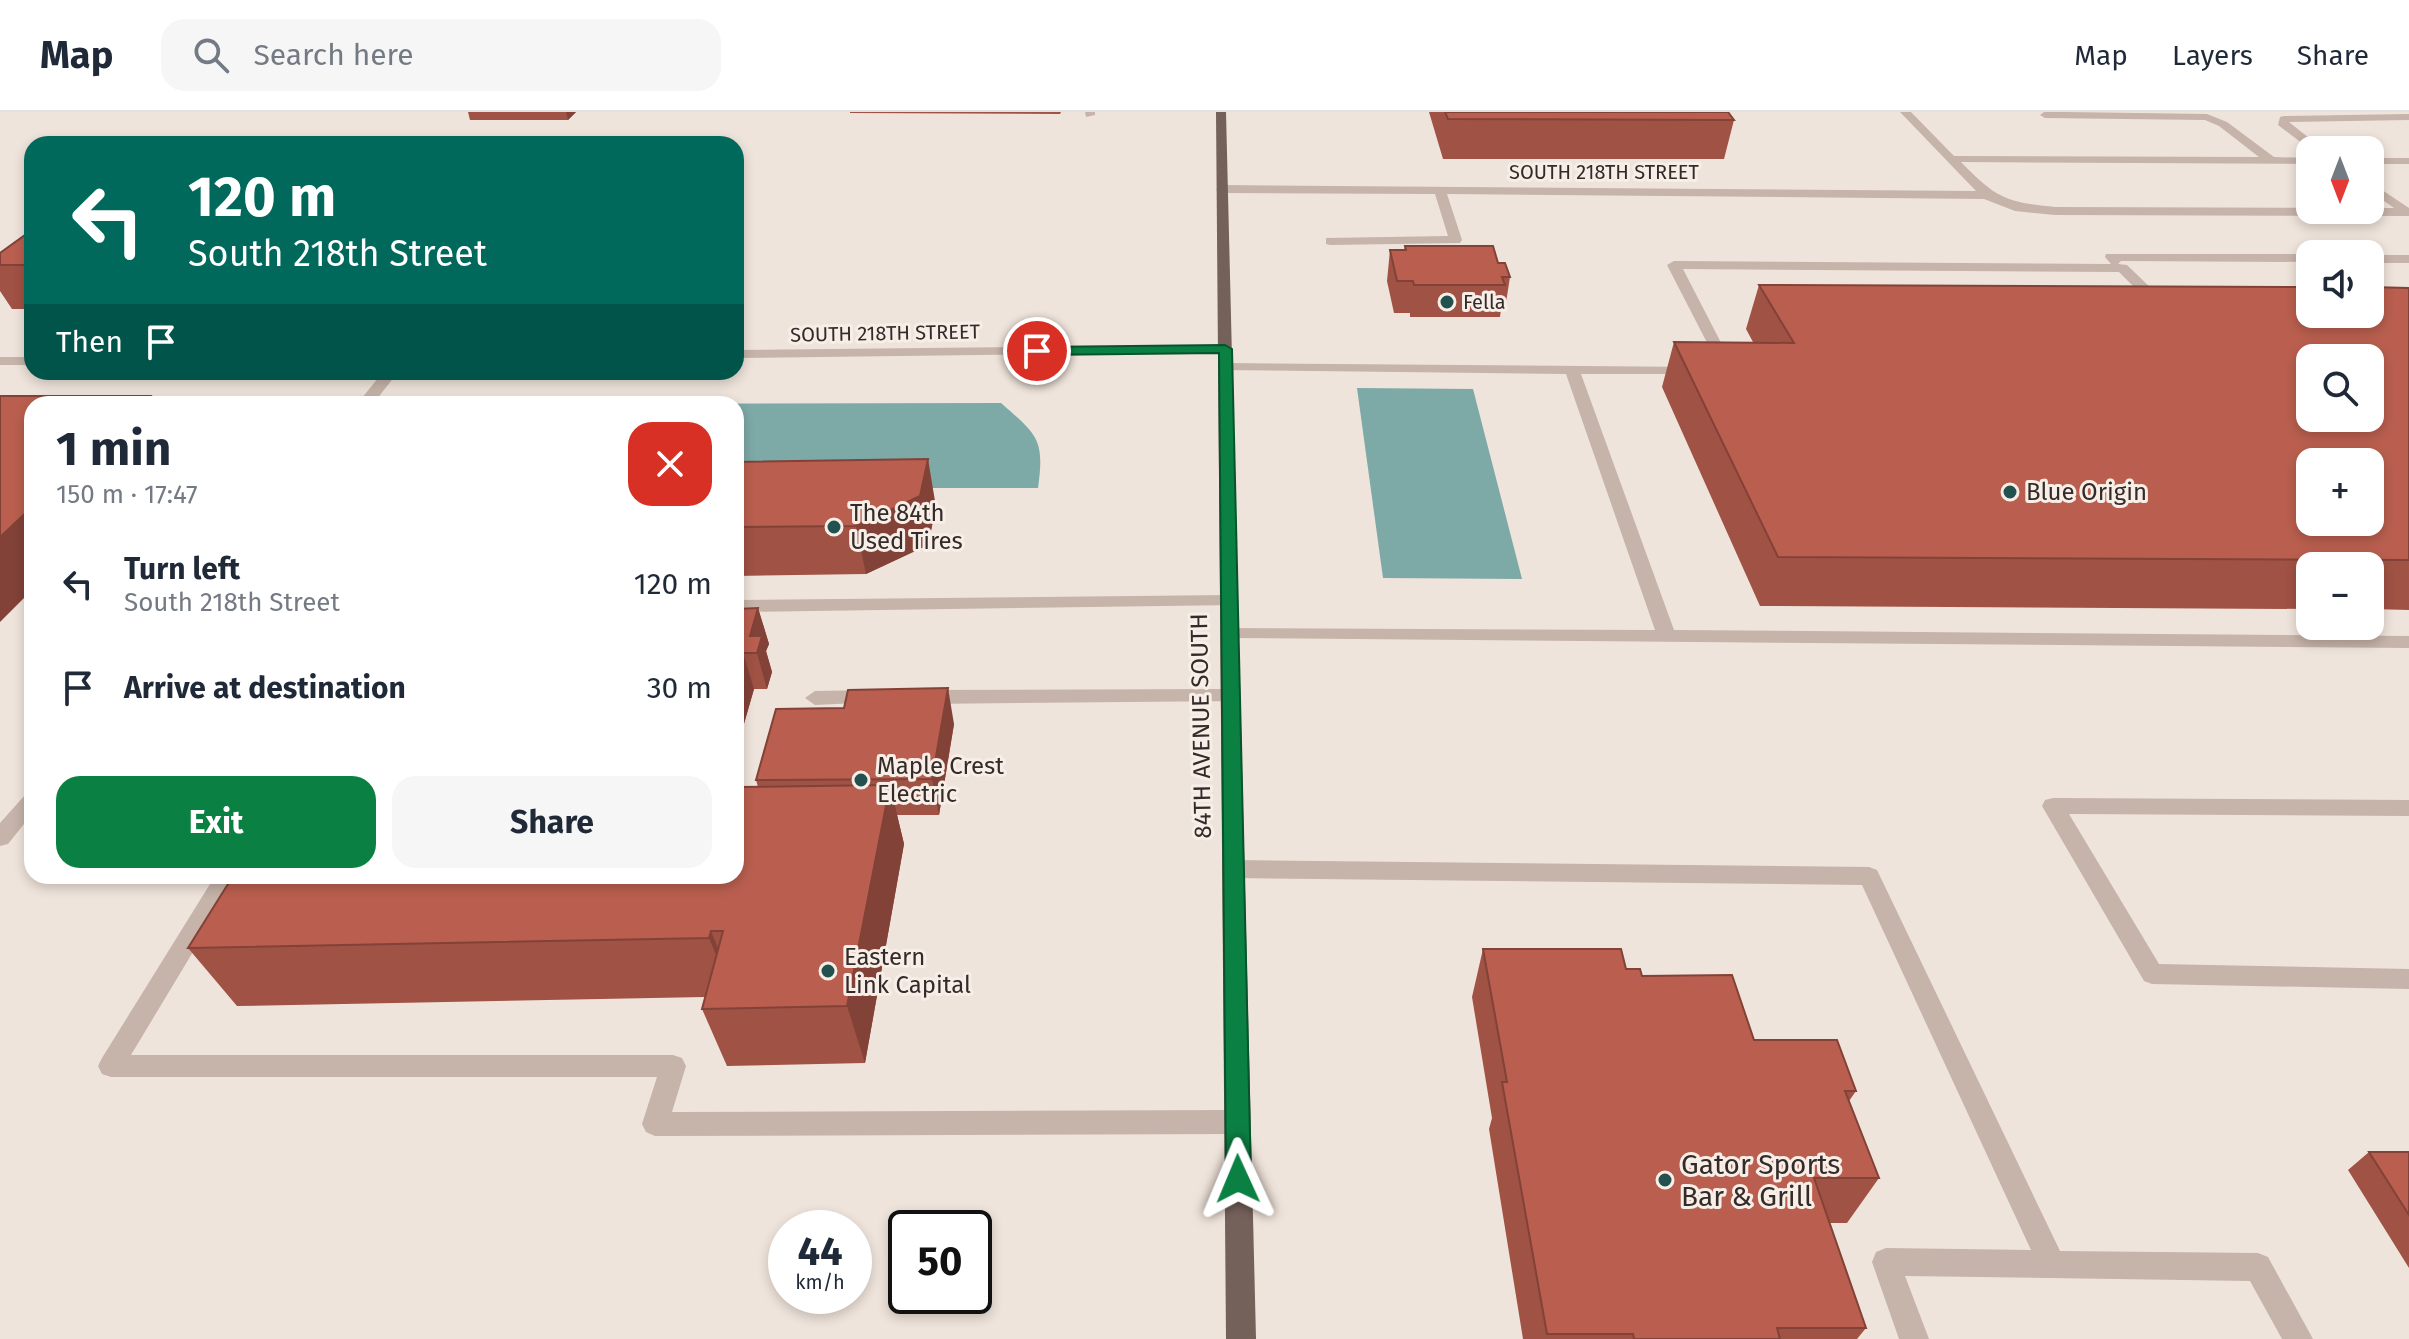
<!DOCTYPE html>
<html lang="en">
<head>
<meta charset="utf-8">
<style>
	:root { --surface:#fff; --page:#f6f6f7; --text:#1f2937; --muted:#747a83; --line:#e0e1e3; --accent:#0b8043 }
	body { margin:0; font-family:"Fira Sans",sans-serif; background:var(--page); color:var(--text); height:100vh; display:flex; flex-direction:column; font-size:30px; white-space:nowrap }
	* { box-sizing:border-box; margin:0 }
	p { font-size:26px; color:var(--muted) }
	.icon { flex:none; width:44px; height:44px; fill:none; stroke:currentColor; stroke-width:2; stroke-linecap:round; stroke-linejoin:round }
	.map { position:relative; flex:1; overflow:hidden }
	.details { position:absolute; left:24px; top:284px; width:720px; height:488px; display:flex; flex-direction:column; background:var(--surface); border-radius:24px; box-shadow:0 4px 12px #0003 }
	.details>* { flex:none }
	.guide { position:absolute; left:24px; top:24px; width:720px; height:244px; border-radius:24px; box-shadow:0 4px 12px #0003; background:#00695c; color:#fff; overflow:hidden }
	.needle { width:52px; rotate:180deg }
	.tools { position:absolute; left:2296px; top:24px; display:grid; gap:16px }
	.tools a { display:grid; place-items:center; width:88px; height:88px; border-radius:16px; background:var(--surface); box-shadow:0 4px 12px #0003; font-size:40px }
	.speed { position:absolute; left:768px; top:1098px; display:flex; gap:16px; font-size:40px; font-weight:700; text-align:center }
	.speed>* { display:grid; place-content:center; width:104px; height:104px; border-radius:50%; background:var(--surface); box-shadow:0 4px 12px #0003; line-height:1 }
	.speed small { font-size:20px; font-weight:400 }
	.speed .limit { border:4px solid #111; border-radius:12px; background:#fff; color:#111 }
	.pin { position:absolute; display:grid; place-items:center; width:68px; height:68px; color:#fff; margin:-34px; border:4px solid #fff; border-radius:50%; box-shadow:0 2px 8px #0007 }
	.me { position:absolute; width:88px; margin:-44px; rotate:359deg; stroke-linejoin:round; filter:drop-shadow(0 0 6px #0008) }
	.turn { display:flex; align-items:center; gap:28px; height:168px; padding:0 32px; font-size:36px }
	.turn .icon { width:104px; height:104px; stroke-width:2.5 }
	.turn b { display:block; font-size:56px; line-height:68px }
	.then { display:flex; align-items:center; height:76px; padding:0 32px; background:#0003; gap:16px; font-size:30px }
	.round { display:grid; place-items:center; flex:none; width:84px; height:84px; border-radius:24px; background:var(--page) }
	.headline { display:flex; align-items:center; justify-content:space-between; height:136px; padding:0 32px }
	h1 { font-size:48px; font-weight:700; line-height:60px }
	.primary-button { display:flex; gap:16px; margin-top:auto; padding:16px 32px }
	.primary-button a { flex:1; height:92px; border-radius:24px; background:var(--accent); color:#fff; font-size:32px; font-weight:700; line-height:92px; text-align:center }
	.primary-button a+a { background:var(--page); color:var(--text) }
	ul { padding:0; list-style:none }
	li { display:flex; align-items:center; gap:24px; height:104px; padding:0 32px }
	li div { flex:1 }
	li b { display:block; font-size:30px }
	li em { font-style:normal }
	header { display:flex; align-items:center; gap:48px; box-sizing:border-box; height:112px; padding:0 40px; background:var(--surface); border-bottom:2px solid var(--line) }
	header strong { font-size:38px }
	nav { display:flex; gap:44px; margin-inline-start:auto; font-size:28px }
	.search { width:560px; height:72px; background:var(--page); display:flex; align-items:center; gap:20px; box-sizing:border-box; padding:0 28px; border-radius:24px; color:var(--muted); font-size:30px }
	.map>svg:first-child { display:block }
	.water { fill:#7da9a7 }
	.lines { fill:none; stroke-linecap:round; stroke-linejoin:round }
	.minor { fill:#c6b3a9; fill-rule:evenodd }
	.major { fill:#74615a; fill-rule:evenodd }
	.wall { fill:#a05244 }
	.shaded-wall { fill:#824237 }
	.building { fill:#ba5f4f; stroke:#824237; stroke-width:2; fill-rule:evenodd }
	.route { fill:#0b8043; stroke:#07532c; stroke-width:2 }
	.poi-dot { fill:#225150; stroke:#f7eee7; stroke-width:3 }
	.labels { text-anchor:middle; stroke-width:6; stroke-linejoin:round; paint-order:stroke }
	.far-street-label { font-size:20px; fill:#342a28; stroke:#f7eee7 }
	.far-poi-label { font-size:20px; fill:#342a28; stroke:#f7eee7; text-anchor:start }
	.poi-label { font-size:24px; fill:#342a28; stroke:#f7eee7; text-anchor:start }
	.street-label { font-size:24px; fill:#342a28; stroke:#f7eee7 }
	.near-poi-label { font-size:28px; fill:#342a28; stroke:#f7eee7; text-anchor:start }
</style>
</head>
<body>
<header>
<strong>Map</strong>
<div class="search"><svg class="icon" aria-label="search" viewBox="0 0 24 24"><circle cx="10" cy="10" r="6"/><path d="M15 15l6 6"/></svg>Search here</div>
<nav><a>Map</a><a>Layers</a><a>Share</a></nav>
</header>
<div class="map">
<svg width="2409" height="1227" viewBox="0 0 2409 1227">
	<rect width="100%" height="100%" fill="#efe4db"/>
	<path class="water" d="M1357,276l116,1 49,190 -139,-1z
		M1001,291c36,32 44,35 37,85h-302v-84h-203z"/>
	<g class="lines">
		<path class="minor" d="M1085,0h10v3l-9,2z
			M1900,0h11l43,44 305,1 -40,-31 -14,-6 -160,-2 -5,-3 4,-3h20l143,2 20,8 47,35 36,1v6l-349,-2c35,36 44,40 94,45l339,1 -24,-17v-9l39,26v8l-354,-1 -40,-4 -31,-12 -537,-5 15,46 -2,3 -130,2 -4,-1v-6l122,-2 -13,-42 -213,-1 -6,-4 6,-4 754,6z
			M2409,2v6l-120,2 35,28h-13l-33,-25 2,-8 4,-1z
			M2370,46h39v6h-39z
			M2106,142h204v8l-189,-1 -3,3 9,1 27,26 17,1v6h-26l-26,-26 -436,-3 50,97 -7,4 -7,-4 -52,-101 7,-4 437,3 -6,-7z
			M2370,143h39v8h-39z
			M1225,233l7,4 -2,3 -494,6v-8z
			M0,245h32v8h-32z
			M1225,251l473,4v6l-5,1h-112l93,256 735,6v12l-1180,-10 -9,-6 2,-4 433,2 -89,-256 -346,-4 -2,-3z
			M383,260h15l-25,32h-16z
			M1230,483l6,2 3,4 -3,4 -500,7v-12z
			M1231,577l10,7 -3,5 -315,3 -10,-7 10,-7z
			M871,578l10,7 -3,5 -63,3 -10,-7 10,-7z
			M32,680v22l-24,30 -8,2v-23l25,-28z
			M2053,686l356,2v16l-340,-2 90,150 250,5v20l-257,-5 -8,-3 -102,-175 3,-6z
			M1233,748l636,7 8,3 183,381 198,2 10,4 45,82h-31l-32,-58 -345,-5 24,63h-30l-27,-77 4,-10 10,-4 145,2 -169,-365 -629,-7 -8,-3 -3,-6 3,-6z
			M215,764h29l-12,11 -101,168h542l9,3 4,8 -14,46 565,-2 9,4 4,8 -4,8 -9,4 -582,2 -9,-4 -4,-8 15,-47h-546l-9,-3 -4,-8 4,-8z"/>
		<path class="major" d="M1216,0h10l30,1227h-30z"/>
	</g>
	<path class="wall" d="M468,0h108l-8,8h-98z
		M850,0h211l-1,2 -210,-1z
		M1429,0h299l6,8 -10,39h-281z
		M32,118v79h-20l-12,-18v-38z
		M1405,134l93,17 12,14 -5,32h-4l-1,8h-90v-4h-16l-7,-32 3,-31h14z
		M1759,173l650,3v322l-39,-1v-43h-60v43l-550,-3 -98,-219 12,-45h79l-7,-13z
		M736,350l200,45 -8,38 -62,29 -130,2z
		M758,496l11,36 -3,7 6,21 -5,17h-13l-13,45h-5v-125z
		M954,612l-15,91h-42l7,29 -39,219 -138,3 -25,-57 3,-12 -468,9 -49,-58 570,-161 -2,-7z
		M1483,837l143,20 16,7 112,64 102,51 -7,10 30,77 -32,45h-18l37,105 -9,11h-334l-34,-210 3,-11 -20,-121z
		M2369,1040h40v116l-61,-98z"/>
	<path class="shaded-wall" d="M566,0h10l-8,8z
		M150,284l4,8h-13z
		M928,347l8,48 -8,38 -62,29 -10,-48z
		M32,395v83l-32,32v-85z
		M758,496l11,36 -3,7 6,21 -5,17 -10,-36 -7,-17z
		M743,541l11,36 -13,45 -5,-15v-43z
		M948,576l6,36 -15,91 -7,-36z
		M890,673l14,59 -39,219 -18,-57z
		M711,819l24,58 -2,7 -24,-58z"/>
	<path class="building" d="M1445,0h283l6,8 -286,-1z
		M32,118v35h-32v-12z
		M1405,134h88l5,17h7l5,14h-8l3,8h-91l-1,-4h-16l-7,-31h16z
		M1759,173l551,2v27h60v-27l39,1v272l-631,-3 -104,-215 120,1zM2310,246h60v60h-60zM2310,350h60v60h-60z
		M0,284h150l-9,8h-109v103l-32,30z
		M928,347l-8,37 -64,30 -120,1v-65z
		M758,496l-8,28h12l-5,17h-14l-7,23v-67z
		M948,576l-16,91 -176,1 20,-71 68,-1 4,-18z
		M890,673l-43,221 -145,3 21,-78h-12l-2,7 -521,10 45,-72h503v-89z
		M1483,837h138l5,20h14l2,7 90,-1 22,65h83l19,51h-11l34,87h-65l52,150h-89l3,11h-146l-1,-5h-86l-45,-252h5z
		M2369,1040h40v63z"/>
	<path class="route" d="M1225,233l7,4 19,830 -4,8 -9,4 -8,-4 -4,-8 -7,-826 -182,2 -7,-4 7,-4z"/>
	<g class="poi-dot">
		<circle cx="1447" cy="190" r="8"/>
		<circle cx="2010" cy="380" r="8"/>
		<circle cx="834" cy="415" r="8"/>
		<circle cx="861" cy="668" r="8"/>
		<circle cx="828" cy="859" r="8"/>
		<circle cx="1665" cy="1068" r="8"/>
	</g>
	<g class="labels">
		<g class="far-street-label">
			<text x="1604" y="67">SOUTH 218TH STREET</text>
			<text transform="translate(885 221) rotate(-1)" y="7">SOUTH 218TH STREET</text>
		</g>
		<g class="far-poi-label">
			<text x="1463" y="197">Fella</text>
		</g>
		<g class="poi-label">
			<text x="2026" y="388">Blue Origin</text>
			<text x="850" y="409">The 84th<tspan x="850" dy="28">Used Tires</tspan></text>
			<text x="877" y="662">Maple Crest<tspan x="877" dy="28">Electric</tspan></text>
			<text x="844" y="853">Eastern<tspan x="844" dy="28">Link Capital</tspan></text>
		</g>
		<g class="street-label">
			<text transform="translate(1201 614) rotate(-91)" y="8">84TH AVENUE SOUTH</text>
		</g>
		<g class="near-poi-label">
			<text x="1681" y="1062">Gator Sports<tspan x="1681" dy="32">Bar &amp; Grill</tspan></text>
		</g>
	</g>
</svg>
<div class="tools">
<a><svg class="needle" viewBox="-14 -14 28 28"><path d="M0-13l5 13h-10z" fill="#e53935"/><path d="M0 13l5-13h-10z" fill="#747a83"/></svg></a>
<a><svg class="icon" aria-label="sound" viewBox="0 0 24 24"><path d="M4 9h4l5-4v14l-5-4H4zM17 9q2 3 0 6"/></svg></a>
<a><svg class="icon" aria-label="search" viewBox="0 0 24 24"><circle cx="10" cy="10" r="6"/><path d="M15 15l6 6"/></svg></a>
<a>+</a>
<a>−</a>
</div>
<div class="speed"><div>44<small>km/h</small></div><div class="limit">50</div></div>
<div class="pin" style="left:1037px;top:239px;background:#d93025"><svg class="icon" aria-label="arrive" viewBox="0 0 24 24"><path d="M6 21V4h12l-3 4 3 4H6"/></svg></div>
<svg class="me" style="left:1238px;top:1067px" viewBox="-20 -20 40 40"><path d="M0-17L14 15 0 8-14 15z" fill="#0b8043" stroke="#fff" stroke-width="4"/></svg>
<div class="guide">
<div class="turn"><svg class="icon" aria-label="left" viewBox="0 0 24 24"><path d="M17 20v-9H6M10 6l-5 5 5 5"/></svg><div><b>120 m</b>South 218th Street</div></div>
<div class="then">Then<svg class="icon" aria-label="arrive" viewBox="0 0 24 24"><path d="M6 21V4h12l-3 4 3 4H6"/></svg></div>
</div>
<section class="details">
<div class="headline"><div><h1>1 min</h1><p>150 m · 17:47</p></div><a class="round" style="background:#d93025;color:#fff"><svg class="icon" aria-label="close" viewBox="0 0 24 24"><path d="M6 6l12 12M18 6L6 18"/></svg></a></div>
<ul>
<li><svg class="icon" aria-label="left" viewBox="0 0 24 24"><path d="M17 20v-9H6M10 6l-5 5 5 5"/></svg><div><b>Turn left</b><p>South 218th Street</p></div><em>120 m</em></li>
<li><svg class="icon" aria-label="arrive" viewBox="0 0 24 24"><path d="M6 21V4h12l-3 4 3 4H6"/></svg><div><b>Arrive at destination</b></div><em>30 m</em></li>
</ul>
<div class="primary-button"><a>Exit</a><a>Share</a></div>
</section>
</div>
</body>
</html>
